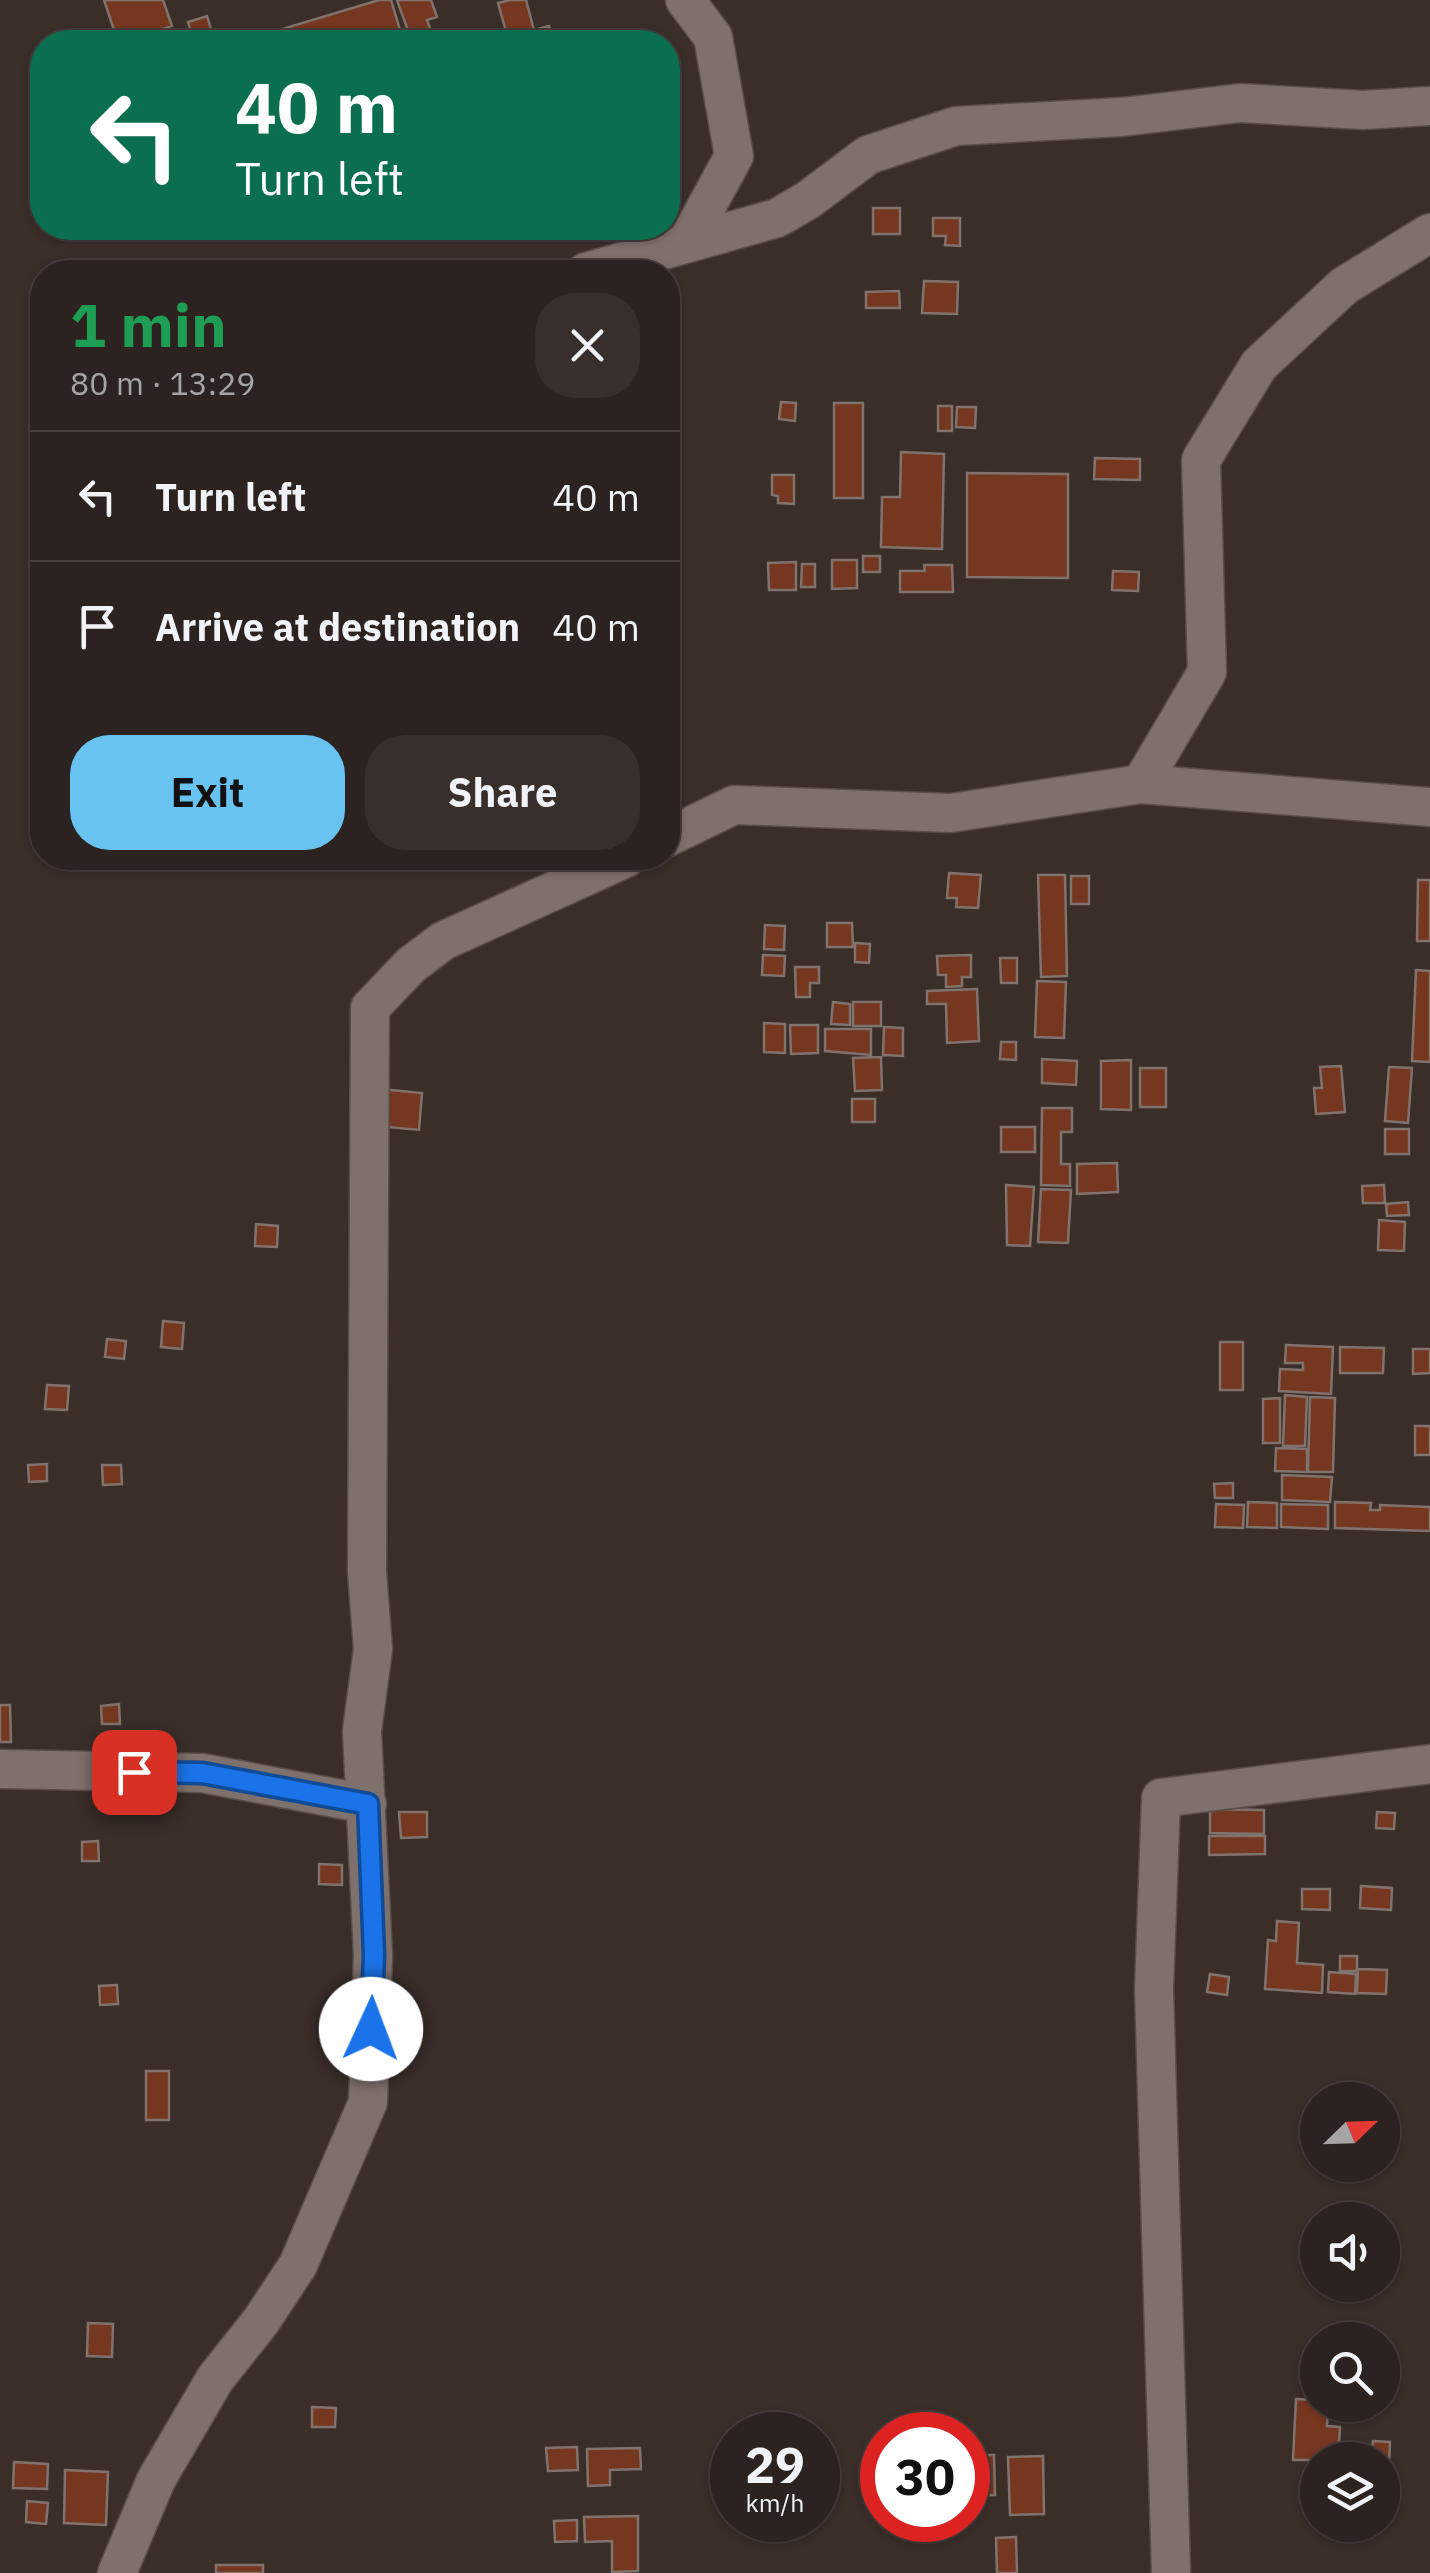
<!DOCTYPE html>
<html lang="en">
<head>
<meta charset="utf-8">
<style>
	:root { --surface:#2c221f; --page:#382f2c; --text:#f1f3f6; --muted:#a6a4a4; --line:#483f3d; --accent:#69c3f1 }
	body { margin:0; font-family:"IBM Plex Sans",sans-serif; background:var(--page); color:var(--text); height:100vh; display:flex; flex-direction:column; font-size:38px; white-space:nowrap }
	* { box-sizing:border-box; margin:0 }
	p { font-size:32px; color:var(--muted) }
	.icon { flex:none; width:55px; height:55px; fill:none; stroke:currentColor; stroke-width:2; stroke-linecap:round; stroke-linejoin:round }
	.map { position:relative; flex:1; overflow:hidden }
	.side { position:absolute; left:30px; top:260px; width:650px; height:610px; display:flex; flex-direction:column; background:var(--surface); border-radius:40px; box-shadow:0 2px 8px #0004,0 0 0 2px var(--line) }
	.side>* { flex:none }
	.top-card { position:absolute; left:30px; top:30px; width:650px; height:210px; border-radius:40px; box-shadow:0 2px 8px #0004,0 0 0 2px var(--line); background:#0b6e4f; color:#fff; overflow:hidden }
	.needle { width:65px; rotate:67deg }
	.buttons { position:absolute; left:1300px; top:2082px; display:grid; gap:20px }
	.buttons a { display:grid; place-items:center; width:100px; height:100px; border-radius:50%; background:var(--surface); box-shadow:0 2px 8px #0004,0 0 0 2px var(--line); font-size:50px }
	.speed { position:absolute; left:710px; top:2412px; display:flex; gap:20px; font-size:50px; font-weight:700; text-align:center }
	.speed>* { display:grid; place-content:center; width:130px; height:130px; border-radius:50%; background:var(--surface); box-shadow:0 2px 8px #0004,0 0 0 2px var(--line); line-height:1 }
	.speed small { font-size:25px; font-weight:400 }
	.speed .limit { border:15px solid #d22; background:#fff; color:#111 }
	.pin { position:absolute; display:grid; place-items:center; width:85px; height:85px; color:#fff; margin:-42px; border-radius:20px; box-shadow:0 5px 15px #0006 }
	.me { position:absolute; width:110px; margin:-55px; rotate:2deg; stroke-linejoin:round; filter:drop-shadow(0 0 8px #0008) }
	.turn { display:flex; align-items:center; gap:35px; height:210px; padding:0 40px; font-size:45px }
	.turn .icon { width:130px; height:130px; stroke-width:2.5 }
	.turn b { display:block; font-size:70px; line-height:85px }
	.round { display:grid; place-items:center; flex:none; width:105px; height:105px; border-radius:40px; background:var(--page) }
	.overview { display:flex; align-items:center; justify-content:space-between; height:170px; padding:0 40px }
	h1 { font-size:60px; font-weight:700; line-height:75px; color:#1e9e55 }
	.primary-button { display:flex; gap:20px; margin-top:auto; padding:20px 40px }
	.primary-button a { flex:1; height:115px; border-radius:40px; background:var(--accent); color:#111; font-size:40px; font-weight:700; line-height:115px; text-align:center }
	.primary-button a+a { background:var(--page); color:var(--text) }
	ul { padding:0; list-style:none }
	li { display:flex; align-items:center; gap:30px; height:130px; padding:0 40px; border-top:2px solid var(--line) }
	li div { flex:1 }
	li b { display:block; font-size:38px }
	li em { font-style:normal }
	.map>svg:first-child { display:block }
	.building { fill:#763720; stroke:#80726d; stroke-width:2.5 }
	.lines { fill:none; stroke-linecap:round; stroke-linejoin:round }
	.minor-casing { stroke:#574d49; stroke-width:41 }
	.minor { stroke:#7e706b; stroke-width:38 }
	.route-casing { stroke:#114b97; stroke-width:25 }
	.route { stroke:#1a73e8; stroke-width:18 }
</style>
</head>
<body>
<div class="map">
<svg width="1430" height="2573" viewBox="0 0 1430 2573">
	<rect width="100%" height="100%" fill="#3a2e29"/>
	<path class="building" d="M104,0h59l9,26 -30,10 1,6h-25z
		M379,0h12l9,30 -43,12h-118z
		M397,0h34l6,17 -10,3 8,22h-23z
		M510,0h16l8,30 15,-4 5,16h-45l-11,-39z
		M207,16l8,26h-21l-6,-20z
		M873,208h27v26h-27z
		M933,218h27v28l-15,-1 1,-9h-13z
		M924,281l34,1 -1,32 -35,-1z
		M899,291l1,17h-34v-16z
		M781,402l15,1 -1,18 -16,-2z
		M834,403h29v95h-29z
		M938,406h14v25h-14z
		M957,407h19l-1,21 -19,-1z
		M901,452l43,2 -2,95 -61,-2 1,-50h18z
		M1095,458l45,1v21l-46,-1z
		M967,473l101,1v104l-101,-1z
		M772,475h22v29l-16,-1v-7l-6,-1z
		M863,556h17v16h-17z
		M832,560h25v28l-25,1z
		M796,562v28h-27l-1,-27z
		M802,564h13v23h-14z
		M924,565h28l1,27h-53v-21h25z
		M1113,571l26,1 -1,19 -26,-1z
		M949,873l32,2 -3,33 -22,-1 1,-9h-10z
		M1038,875h27l2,101 -26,1z
		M1071,876h18v28h-18z
		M1418,880h12v61h-13z
		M827,923h25l1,24h-26z
		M765,925l20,1 -1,24 -20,-1z
		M855,943l15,1 -1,19 -14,-1z
		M763,955l22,1 -1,20 -22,-1z
		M971,955v22h-9v9l-16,1v-12h-8l-1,-19z
		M1000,958h17v25h-16z
		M795,967h24v16h-9v14h-14z
		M1416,970l14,1v91l-18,-1z
		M1037,981l29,1 -2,56 -29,-1z
		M977,989l2,52 -32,2 -1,-39h-19v-13z
		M833,1002l17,2v21l-19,-1z
		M853,1002h28v24h-28z
		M764,1023l21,1v29l-21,-1z
		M790,1025h28v28l-27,1z
		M884,1027l19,1v28l-20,-1z
		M825,1029h46v26l-46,-4z
		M1001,1042h15v18l-16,-1z
		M881,1057l1,33 -27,1 -2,-33z
		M1042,1059l35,2 -1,24 -34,-2z
		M1131,1060v50l-30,-1v-48z
		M1341,1066l4,46 -29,2 -2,-26h8l-2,-21z
		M1389,1067l23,1 -4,55 -23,-2z
		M1140,1068h26v39h-26z
		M381,1089l41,4 -3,37 -42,-4z
		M852,1099h23v23h-23z
		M1042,1108h30v24h-11v32h9v22l-29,-1z
		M1001,1127h34v25h-34z
		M1385,1129h24v25h-24z
		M1117,1163l1,29 -41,2v-30z
		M1006,1185l28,2 -4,59 -23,-1z
		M1384,1185l1,18h-22l-1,-17z
		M1041,1189l30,1 -3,53 -30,-1z
		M1408,1202l1,13 -22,1 -1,-12z
		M1379,1220l26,2 -1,29 -26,-1z
		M256,1224l22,2 -1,21 -22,-1z
		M163,1321l21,2 -2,26 -21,-2z
		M107,1339l19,2 -2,18 -19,-2z
		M1220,1342h23v48h-23z
		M1286,1345l47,2 -2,47 -52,-3 1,-22 23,1v-7h-18z
		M1340,1347l44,1 -1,25h-43z
		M1413,1349h17v24l-17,1z
		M47,1385l22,1 -2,24 -22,-1z
		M1285,1395l22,2 -2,49h-22z
		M1310,1397l25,1 -2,74h-25z
		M1280,1398v45h-17v-44z
		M1415,1426h15v29h-15z
		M1276,1448l31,1v23l-32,-1z
		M47,1464v17l-18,1 -1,-17z
		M102,1465h19l1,19 -19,1z
		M1282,1475l50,2 -2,25 -48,-2z
		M1233,1483v15h-18l-1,-14z
		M1248,1502l29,1v25l-30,-1z
		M1335,1502l36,1 -1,7h10v-5l50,2v24l-95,-3z
		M1216,1504l28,1 -1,23 -28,-1z
		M1281,1504l47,1v24l-47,-2z
		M119,1704l1,20h-18l-1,-18z
		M0,1705h10l1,37h-11z
		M1210,1809l54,1v24l-54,-1z
		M399,1812h28v25l-26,1z
		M1377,1812l18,1 -1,16 -18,-1z
		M1209,1836h56v18l-56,1z
		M98,1841l1,20h-17v-19z
		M319,1864l23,1v20l-23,-1z
		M1361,1886l31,2 -1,22 -31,-2z
		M1302,1889h28v21l-28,-1z
		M1277,1921l22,2 -2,40 26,2 -1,28 -57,-4 3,-49 8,1z
		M1340,1956h17v15h-17z
		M1358,1969l29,1 -1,24 -29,-1z
		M1329,1972l27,2 -1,20 -27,-2z
		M1210,1974l19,3 -2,18 -20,-3z
		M117,1985l1,19 -18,1 -1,-19z
		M146,2071h23v49h-23z
		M88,2323l25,1 -1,33 -25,-1z
		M1296,2399l22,1v5h10l-1,21 13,1 -2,33h-45z
		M312,2407l24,1 -1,19h-23z
		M1373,2441l17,1 -1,22 -18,-4z
		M577,2447l1,23 -30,1 -2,-23z
		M640,2448l1,21 -31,1v15l-22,1 -1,-37z
		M968,2455h26l1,40 -27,1z
		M1043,2456l1,58 -34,1 -2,-58z
		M14,2462l34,2 -1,25 -34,-1z
		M65,2470l43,2 -2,53 -42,-2z
		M27,2501l21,2 -2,21 -20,-2z
		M638,2516v55l-26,1v-31l-27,1 -1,-25z
		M577,2520v21l-22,1 -1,-21z
		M1016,2537l1,36h-20l-1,-35z
		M216,2565h47v8h-47z"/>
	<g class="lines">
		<defs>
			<path id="minor" d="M685,0l28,37 21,119 -47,86
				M586,272l191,-54 31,-18 60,-45 88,-29 166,-9 118,-14 123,7 67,-4
				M1141,784l289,23
				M668,837l66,-32 217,8 190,-29 66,-112 -6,-212 58,-95 85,-79 86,-53
				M0,1769l202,4 165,31
				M117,2573l39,-93 59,-101 46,-58 37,-56 70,-163 5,-147 -11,-224 11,-82 -6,-77 3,-564 41,-43 32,-24 183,-83
				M1171,2573l-17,-584 7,-191 269,-34"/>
		</defs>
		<use href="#minor" class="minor-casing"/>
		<use href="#minor" class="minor"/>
	</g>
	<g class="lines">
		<defs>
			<path id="route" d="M134,1772l68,1 166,31 6,151 -3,74"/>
		</defs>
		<use href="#route" class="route-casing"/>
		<use href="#route" class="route"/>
	</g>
</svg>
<div class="buttons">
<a><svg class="needle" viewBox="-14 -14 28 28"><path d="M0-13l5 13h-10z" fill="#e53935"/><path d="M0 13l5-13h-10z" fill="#a6a4a4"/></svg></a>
<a><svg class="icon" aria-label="sound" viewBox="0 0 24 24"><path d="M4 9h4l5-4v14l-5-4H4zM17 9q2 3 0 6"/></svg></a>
<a><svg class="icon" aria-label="search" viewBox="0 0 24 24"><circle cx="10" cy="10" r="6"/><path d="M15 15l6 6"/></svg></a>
<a><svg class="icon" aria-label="layers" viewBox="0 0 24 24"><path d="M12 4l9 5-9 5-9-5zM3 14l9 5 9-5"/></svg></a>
</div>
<div class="speed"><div>29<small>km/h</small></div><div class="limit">30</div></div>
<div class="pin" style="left:134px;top:1772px;background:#d93025"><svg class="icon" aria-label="arrive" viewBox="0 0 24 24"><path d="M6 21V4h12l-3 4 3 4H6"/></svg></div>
<svg class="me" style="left:371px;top:2029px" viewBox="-20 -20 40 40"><circle r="19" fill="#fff"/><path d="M0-13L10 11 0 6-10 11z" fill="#1a73e8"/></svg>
<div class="top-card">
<div class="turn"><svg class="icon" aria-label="left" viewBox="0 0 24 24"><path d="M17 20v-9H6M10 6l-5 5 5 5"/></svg><div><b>40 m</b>Turn left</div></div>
</div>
<section class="side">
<div class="overview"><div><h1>1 min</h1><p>80 m · 13:29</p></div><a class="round"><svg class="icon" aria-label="close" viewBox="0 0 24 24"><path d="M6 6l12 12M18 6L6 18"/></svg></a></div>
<ul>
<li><svg class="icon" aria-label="left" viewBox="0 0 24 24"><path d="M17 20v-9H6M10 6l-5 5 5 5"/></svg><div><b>Turn left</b></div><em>40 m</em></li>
<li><svg class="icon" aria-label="arrive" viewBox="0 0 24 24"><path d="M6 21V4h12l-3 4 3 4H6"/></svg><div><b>Arrive at destination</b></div><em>40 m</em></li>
</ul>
<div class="primary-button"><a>Exit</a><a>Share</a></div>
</section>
</div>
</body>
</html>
